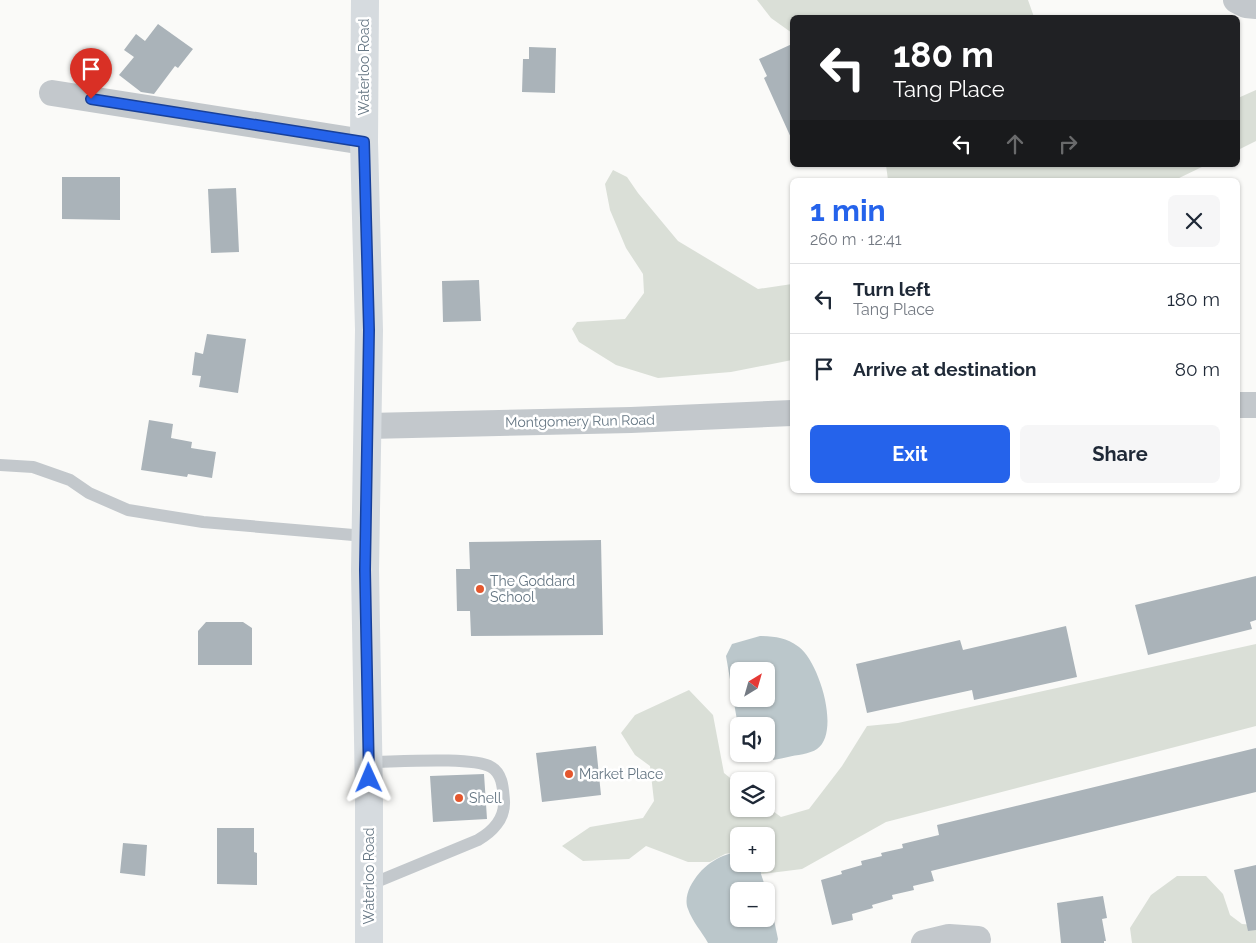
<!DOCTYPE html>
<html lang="en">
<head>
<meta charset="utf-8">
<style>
	:root { --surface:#fff; --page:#f6f6f7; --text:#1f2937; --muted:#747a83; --line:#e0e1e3; --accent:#2563eb }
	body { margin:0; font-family:Raleway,sans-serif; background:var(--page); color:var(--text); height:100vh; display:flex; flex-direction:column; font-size:19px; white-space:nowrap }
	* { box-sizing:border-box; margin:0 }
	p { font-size:16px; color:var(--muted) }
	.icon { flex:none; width:28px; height:28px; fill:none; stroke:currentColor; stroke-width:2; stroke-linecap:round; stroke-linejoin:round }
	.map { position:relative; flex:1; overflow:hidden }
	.drawer { position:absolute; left:790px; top:178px; width:450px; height:315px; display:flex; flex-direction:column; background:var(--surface); border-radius:8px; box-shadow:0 1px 4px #0004 }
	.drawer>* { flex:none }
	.top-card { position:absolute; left:790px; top:15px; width:450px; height:152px; border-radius:8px; box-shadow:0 1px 4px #0004; background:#202124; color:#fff; overflow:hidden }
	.needle { width:32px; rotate:37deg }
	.fabs { position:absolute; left:730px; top:662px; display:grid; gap:10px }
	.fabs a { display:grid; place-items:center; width:45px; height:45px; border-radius:8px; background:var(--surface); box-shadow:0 1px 4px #0004; font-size:25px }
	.pin { position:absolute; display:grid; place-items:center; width:42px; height:42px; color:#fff; margin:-51px -21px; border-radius:50% 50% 50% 0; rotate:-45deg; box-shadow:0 0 5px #0007 }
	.pin .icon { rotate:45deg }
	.me { position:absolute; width:55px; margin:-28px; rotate:359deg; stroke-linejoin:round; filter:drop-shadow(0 0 4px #0008) }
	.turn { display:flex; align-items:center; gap:18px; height:105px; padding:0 20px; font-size:22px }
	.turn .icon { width:65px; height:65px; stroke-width:2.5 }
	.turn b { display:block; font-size:35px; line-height:42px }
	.lanes { display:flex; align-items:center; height:48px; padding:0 20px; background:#0003; justify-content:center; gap:25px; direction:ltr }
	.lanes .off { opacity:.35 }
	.round { display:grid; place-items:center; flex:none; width:52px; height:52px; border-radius:8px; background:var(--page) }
	.headline { display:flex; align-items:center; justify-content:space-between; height:85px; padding:0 20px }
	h1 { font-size:30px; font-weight:700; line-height:38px; color:var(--accent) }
	.cta { display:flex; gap:10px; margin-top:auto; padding:10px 20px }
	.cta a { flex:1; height:58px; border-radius:8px; background:var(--accent); color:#fff; font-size:20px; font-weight:700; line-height:58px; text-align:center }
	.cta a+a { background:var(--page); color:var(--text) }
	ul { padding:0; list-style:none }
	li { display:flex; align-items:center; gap:15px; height:70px; padding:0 20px; border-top:1px solid var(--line) }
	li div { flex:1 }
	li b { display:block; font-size:19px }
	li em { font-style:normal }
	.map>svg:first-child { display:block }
	.green { fill:#dadfd7 }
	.water { fill:#bbc7cb; fill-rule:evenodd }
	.building { fill:#aab3b9 }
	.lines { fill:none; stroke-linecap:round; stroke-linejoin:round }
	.service { stroke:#c3c8cc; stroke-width:12 }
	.minor { stroke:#c3c8cc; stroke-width:26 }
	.secondary { stroke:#d6dbdf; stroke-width:28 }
	.route-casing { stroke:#184099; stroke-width:12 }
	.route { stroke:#2563eb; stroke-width:9 }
	.poi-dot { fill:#e4572e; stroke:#fff; stroke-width:2 }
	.labels { text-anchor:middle; stroke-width:5; stroke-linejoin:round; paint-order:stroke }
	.street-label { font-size:14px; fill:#657683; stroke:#fff }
	.poi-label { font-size:14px; fill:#657683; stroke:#fff; text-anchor:start }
</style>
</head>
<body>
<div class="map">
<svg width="1256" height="943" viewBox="0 0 1256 943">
	<rect width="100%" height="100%" fill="#fafaf8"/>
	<path class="green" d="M757,0h271l6,17 -242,1v15l-21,-15z
		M1256,90v51l-18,9v-52z
		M886,165h320l-31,15h-287z
		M613,170l14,7 11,16 40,48 80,48 34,-5v76l-61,12 -73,6 -42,-13 -37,-23 -7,-13 5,-7 48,-3 19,-26 -1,-19 -17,-26 -16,-38 -5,-26z
		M1256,644v82l-370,96 -84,47 -41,5 1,-10h4v-28h-27v15l-14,3 -15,8h-22l-42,-16 -17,13 -46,2 -21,-15 28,-19 53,-9 11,-17 -4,-35 -15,-11 -14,-22 14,-18 54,-25 24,25 11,58 15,12v24h27v-3l15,11 28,-8 33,-43 25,-40 31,-3z
		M1177,876h29l17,18 7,21 12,9 14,1v18h-124l-2,-15 21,-33z"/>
	<path class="water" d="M760,636c16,1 25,1 39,11 20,15 42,85 18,102 -7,5 -21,6 -29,8 -15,3 -24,7 -36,-3h14v-28h-27v6l-13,-76 6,-12zM739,671h27v28h-27z
		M739,851v13h23l-1,10 9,27 8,38 -1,4h-69c-6,-11 -16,-22 -20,-34 -3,-7 -1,-16 2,-22 11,-21 27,-31 49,-36zM739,891h27v28h-27z"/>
	<path class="building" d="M158,24l35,25 -15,19 -3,-2 -21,28 -13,-2 -22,-17 15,-18 -10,-7 12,-16 9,7z
		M792,44v96l-28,-62 3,-2 -8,-17z
		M529,47l27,1 -1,45 -33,-1 1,-33h6z
		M62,177h58v43l-58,-1z
		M236,188l3,64 -28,1 -3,-64z
		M479,280l2,41 -38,1 -1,-41z
		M207,334l39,5 -8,54 -39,-6 2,-11 -9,-1 3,-23 8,2z
		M149,420l24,4 -2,14 21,4 -1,6 25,4 -4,26 -24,-4 -1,3 -46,-7z
		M601,540l2,95 -132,1 -1,-25h-13l-1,-42h14l-1,-27z
		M1256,576v44l-6,2 2,7 -104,26 -13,-50z
		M206,622h37l9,6v37h-54v-34z
		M1066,626l11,51 -103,23 -2,-10 -105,23 -11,-49 104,-24 3,10z
		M596,746l5,49 -59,7 -6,-49z
		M1256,748v44l-325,79 3,10 -21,5 1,4 -22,5 1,4 -21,6 1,3 -21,6 1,6 -21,5 -11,-45 21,-6 -1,-3 21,-6 -1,-4 21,-5 -1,-3 22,-5 -1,-4 37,-9 -2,-10z
		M484,774l3,45 -54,3 -3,-46z
		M217,828h37v24l3,1v32l-40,-1z
		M123,843l24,2 -2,31 -25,-3z
		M1256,865v65l-8,1 -14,-61z
		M1103,896l4,22 -5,1 4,22h-2v2h-43l-4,-40z"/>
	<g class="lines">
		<path class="service" d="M0,465l33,2 37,13 19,13 39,17 75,12 162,14
			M368,762c25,0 105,-6 123,5 12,7 12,22 13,34 1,18 -12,31 -26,39l-109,45"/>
		<path class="minor" d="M1236,0l10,5 10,1
			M52,93l312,49
			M1238,405h18
			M368,426l263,-6 161,-7
			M924,943l25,-6 29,2"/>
		<path class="secondary" d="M365,0l-1,142 5,188 -4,240 4,224v149"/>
	</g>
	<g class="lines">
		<defs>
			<path id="route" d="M91,99l273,43 5,188 -4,240 4,208"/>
		</defs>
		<use href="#route" class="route-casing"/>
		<use href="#route" class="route"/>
	</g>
	<g class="poi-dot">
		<circle cx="480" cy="589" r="5"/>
		<circle cx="569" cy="774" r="5"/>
		<circle cx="459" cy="798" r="5"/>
	</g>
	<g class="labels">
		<g class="street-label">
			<text transform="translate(364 67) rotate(-90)" y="5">Waterloo Road</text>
			<text transform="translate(580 421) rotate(-1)" y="5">Montgomery Run Road</text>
			<text transform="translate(369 876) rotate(-90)" y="5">Waterloo Road</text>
		</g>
		<g class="poi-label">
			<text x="490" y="586">The Goddard<tspan x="490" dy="16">School</tspan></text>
			<text x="579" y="779">Market Place</text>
			<text x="469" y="803">Shell</text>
		</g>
	</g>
</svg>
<div class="fabs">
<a><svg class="needle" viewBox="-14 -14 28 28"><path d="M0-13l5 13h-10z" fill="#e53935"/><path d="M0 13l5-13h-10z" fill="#747a83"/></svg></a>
<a><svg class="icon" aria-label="sound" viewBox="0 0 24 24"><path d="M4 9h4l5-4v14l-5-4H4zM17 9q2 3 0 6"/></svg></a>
<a><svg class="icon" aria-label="layers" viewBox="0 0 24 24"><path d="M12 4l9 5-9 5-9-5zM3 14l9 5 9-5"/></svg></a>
<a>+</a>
<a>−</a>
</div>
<div class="pin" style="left:91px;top:99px;background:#d93025"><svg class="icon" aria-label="arrive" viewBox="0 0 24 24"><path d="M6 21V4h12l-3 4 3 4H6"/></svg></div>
<svg class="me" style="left:369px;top:778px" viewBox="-20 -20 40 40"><path d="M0-17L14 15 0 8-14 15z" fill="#2563eb" stroke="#fff" stroke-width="4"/></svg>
<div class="top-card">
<div class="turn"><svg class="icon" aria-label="left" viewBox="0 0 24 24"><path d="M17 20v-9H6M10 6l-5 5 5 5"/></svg><div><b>180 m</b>Tang Place</div></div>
<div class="lanes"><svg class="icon" aria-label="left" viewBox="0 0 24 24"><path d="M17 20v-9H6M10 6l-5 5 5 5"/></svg><svg class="icon off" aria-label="ahead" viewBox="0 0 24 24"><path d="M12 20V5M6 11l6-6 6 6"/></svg><svg class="icon off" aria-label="right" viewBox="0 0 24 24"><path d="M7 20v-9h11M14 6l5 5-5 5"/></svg></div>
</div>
<section class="drawer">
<div class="headline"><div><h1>1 min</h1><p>260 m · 12:41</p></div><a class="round"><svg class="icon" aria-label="close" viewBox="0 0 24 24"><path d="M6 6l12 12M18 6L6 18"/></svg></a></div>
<ul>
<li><svg class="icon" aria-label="left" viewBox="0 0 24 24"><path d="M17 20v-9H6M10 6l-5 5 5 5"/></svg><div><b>Turn left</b><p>Tang Place</p></div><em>180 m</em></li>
<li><svg class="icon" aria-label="arrive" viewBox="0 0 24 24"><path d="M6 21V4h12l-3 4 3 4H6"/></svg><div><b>Arrive at destination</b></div><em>80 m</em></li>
</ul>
<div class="cta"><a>Exit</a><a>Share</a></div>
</section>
</div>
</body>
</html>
